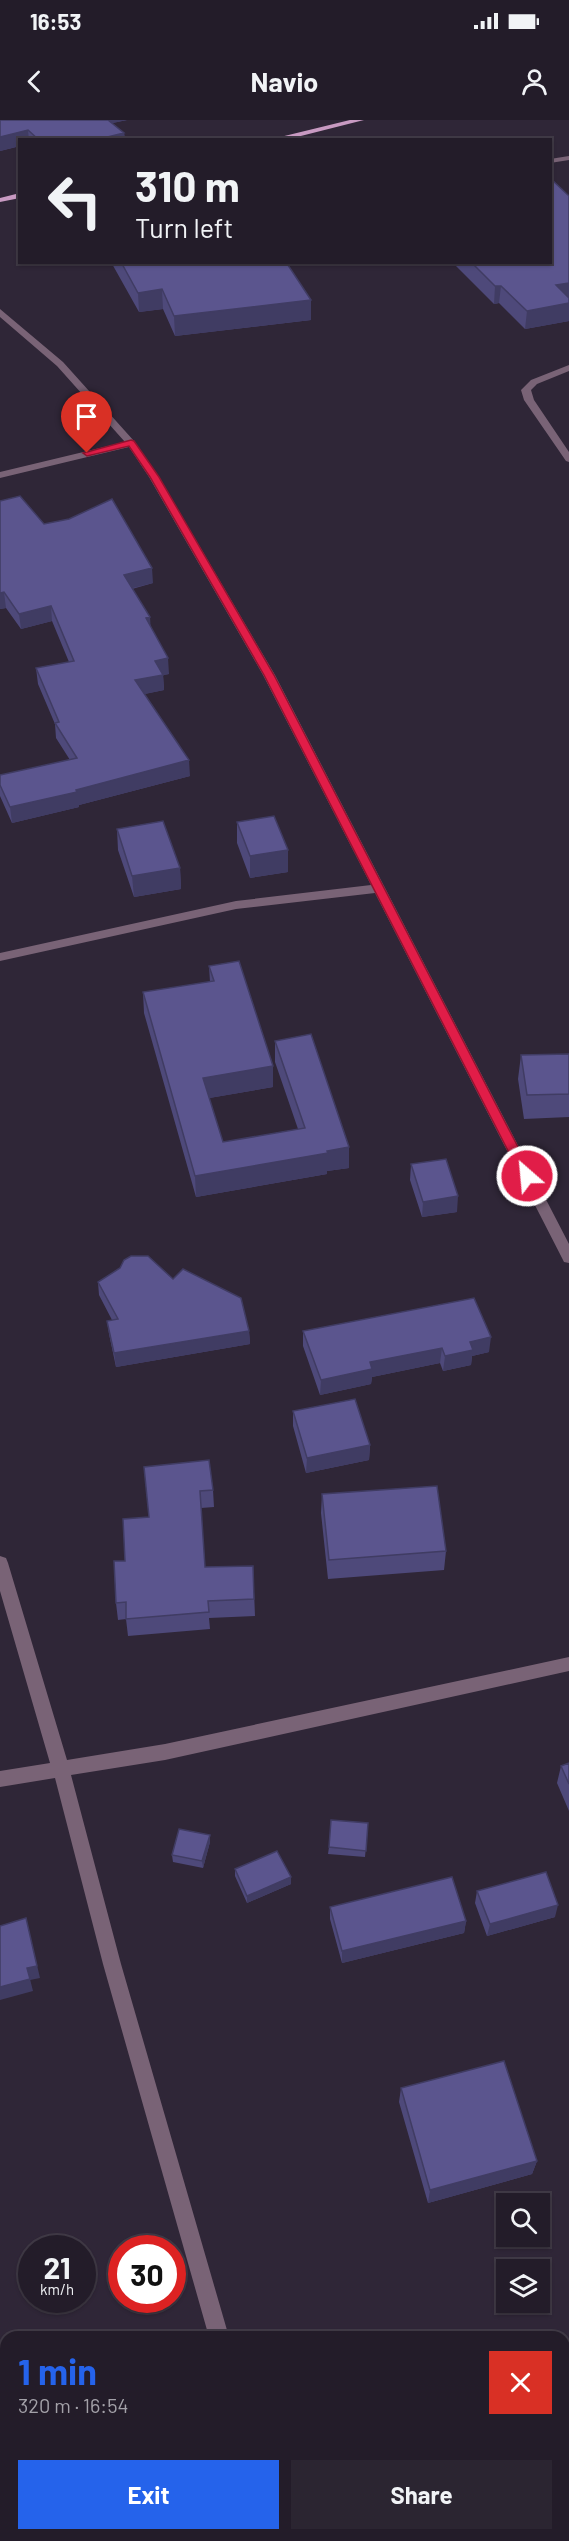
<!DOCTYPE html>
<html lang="en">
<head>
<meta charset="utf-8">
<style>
	:root { --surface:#231c29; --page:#2b2531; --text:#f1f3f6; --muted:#a3a1a8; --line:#403a46; --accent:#2563eb }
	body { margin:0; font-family:Barlow,sans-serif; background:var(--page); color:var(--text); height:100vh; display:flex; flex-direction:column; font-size:22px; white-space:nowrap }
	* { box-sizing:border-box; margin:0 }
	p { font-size:20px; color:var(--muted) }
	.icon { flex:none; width:33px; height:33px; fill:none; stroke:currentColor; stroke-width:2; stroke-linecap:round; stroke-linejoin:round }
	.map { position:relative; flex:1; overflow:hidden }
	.details { position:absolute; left:0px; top:2211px; width:570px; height:210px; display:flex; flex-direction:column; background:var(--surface); border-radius:18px 18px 0 0; box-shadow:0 2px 4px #0004,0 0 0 2px var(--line) }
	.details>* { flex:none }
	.guide { position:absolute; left:18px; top:18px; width:534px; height:126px; border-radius:0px; box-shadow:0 2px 4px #0004,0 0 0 2px var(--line); background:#231c29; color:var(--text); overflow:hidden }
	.controls { position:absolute; left:496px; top:2073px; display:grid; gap:12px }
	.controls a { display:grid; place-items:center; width:54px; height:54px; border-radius:0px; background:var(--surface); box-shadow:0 2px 4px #0004,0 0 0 2px var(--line); font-size:30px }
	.speed { position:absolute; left:18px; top:2115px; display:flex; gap:12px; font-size:30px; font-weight:700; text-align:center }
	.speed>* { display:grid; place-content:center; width:78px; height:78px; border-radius:50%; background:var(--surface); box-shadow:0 2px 4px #0004,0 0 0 2px var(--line); line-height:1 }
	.speed small { font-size:15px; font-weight:400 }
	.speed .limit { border:9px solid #d22; background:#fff; color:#111 }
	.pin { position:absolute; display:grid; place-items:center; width:51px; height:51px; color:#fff; margin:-62px -26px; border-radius:50% 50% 50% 0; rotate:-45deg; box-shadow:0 0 6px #0007 }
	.pin .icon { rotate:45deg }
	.me { position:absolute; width:66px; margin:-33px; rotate:333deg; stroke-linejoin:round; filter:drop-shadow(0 0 4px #0008) }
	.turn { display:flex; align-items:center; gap:21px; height:126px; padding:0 18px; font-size:27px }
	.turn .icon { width:78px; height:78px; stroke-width:2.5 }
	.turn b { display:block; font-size:42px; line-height:51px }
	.round { display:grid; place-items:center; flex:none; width:63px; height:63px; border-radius:0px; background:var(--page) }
	.summary { display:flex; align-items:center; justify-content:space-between; height:102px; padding:0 18px }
	h1 { font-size:36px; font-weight:700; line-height:45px; color:var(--accent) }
	.primary-button { display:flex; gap:12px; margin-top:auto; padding:12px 18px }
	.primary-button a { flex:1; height:69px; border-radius:0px; background:var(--accent); color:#fff; font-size:24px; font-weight:700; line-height:69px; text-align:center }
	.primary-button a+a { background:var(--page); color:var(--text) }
	.status { display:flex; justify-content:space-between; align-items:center; height:42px; padding:0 30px; background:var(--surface); direction:ltr }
	.status svg { height:16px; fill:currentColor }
	header { display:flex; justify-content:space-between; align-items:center; height:78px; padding:0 18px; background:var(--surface); font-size:27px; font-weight:700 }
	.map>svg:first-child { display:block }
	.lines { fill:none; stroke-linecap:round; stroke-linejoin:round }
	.minor { fill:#796376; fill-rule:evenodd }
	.major { fill:#c89ac2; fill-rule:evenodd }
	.wall { fill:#4e497a }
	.shaded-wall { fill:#403c63 }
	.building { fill:#5b558e; stroke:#403c63; stroke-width:1.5 }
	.route { fill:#e11d48; stroke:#92132f; stroke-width:1.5 }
</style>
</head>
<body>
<div class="status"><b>16:53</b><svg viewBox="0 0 49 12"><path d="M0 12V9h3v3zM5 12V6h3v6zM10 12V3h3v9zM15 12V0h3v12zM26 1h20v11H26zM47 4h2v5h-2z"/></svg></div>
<header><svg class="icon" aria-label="back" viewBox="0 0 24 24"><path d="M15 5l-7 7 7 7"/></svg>Navio<svg class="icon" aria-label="person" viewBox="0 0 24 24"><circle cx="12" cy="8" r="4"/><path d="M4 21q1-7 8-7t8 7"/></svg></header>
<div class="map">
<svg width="569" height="2421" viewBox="0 0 569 2421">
	<rect width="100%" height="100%" fill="#2f2637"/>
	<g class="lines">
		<path class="minor" d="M569,36v4l-19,3v-4z
			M0,189l63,53 71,79 25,36 116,198 294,569v19l-5,-1 -2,-4 -187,-365 -139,16 -236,52v-8l236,-52 135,-16 -108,-210 -114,-198 -20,-30 -129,31v-6l125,-30 -68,-76 -57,-49z
			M569,245v6l-32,13 -6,6 3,10 35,52v10l-3,-1 -42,-61 -3,-10 10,-10z
			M0,1436l6,2 2,5 59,197 98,-16 404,-87v14l-404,89 -94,15 50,189 108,373h-20l-106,-373 -48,-186 -55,9v-16l50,-8 -50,-172z
			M268,2415h22l2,6h-22z"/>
		<path class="major" d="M350,0h14l-79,20h-17z
			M20,73v5l-20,4v-4z"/>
	</g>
	<path class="wall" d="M0,0h127l-15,3 12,10 1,7h-105v6l-20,5z
		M569,76v125l-44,8 -26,-26 -5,1 -42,-42h98z
		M111,142h175l25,38v20l-136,16 -12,-27 -24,3z
		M0,381l153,82 -21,6 18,37 19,48 -6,1 1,15 -20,4 46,82 -111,29v2l-67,16 -12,-27v-21l70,-15 -14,-22 -1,-14 -17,-40 -2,-16 33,-6 -17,-41 -31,8 -15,-21 -6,1z
		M237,702l51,50 -38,6 -13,-35z
		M117,709l63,39 1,21 -47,8 -16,-47z
		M209,846l64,100v21l-64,11 14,44 75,-13 -23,-67v-21l74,127 -22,3v3l-131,23 -52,-184 -1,-21 67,-10z
		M569,934v63l-45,2 -6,-40 3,-24z
		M411,1044l46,48 -35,5 -12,-37z
		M173,1159l76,52 1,13 -134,23 -7,-33 -2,-13 5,-1 -13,-25 -1,-13z
		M303,1211l186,21 -17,4 -1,9 -28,6 -3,-8 -68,14 -1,7 -51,11 -17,-49z
		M293,1291l77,34 -1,15 -63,13 -13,-47z
		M144,1347l69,23 1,17 -13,1 4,59 48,-1 2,50 -46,2 1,11 -82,7 -2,-17 -8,1 -2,-17 9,-42 24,-44z
		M322,1374l124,57 -2,19 -116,9 -7,-66z
		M569,1643v48l-12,-28 4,-17z
		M368,1703l-3,34 -37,-3 1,-7z
		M210,1715v7l-7,26 -30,-6 -1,-7z
		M235,1749l56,15 -44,19 -12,-27z
		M477,1771l78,26 -68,19 -12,-33z
		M330,1787l136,14 -2,12 -122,30 -12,-44z
		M401,1968l136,73 -5,13 -104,29 -29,-101z
		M0,2333h6v37l-6,1z"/>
	<path class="shaded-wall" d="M99,0h28l-28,6z
		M28,10l1,10h-9v6l-20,5v-14z
		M124,13l1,7h-30z
		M569,163v18l-13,-16z
		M495,166h6l-2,17 -5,1z
		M162,169l1,20 -24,3 -1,-19z
		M311,180v20l-136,16 -1,-20z
		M569,183v18l-44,8 2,-18z
		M152,448l1,15 -28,7 -1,-15z
		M4,472l2,16 -6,1v-16z
		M51,486l1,15 -31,8 -2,-15z
		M150,497l1,15 -5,-14z
		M168,538l1,16 -6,1 1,15 -28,6 -1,-16 20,-19z
		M189,640l1,16 -111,29v2l-67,16 -2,-16z
		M288,730v22l-38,6v-22z
		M180,748l1,21 -47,8 -2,-21z
		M273,946v21l-69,12 -1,-21z
		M349,1027v21l-22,3v3l-131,23 -1,-21z
		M458,1076l-1,16 -35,5 1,-15z
		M249,1211l1,13 -134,23 -2,-14z
		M491,1217l-2,15 -17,4 -1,9 -28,6 2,-15 25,-14z
		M442,1228l-2,15 -68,14 -1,7 -51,11 1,-15 49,-18z
		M370,1325l-1,15 -63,13 1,-15z
		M210,1715v7l-7,26 -1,-7z
		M291,1757v7l-44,19v-7z
		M558,1785l-3,12 -68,19 3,-12z
		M26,1798l14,60 -10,2 -3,-12z
		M466,1801l-2,12 -122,30v-12z
		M30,1859l3,12 -33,9v-13z
		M537,2041l-5,13 -104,29 2,-13z"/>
	<path class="building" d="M0,0h108l16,13 -29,7h-56l-11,-10 -28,7z
		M550,58l19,18v87l-13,2 13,13v5l-42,8 -26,-25h-6l-24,-24h79z
		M121,142h165l25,38 -137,16 -12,-27 -24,4z
		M20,376l24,28 25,-5 43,-20 40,69 -28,7 26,42 -4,1 22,40 -13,3 8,14 -28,5 54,80 -113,30 1,2 -67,15 -10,-22v-10l77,-17 -22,-35 4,-1 -23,-54 38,-7 -23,-55 -32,8 -15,-22 -4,1v-92z
		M274,696l14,34 -38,6 -13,-34z
		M163,701l17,47 -48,8 -15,-47z
		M239,841l34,105 -70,12 20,64 82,-14 -30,-87 36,-7 38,113 -22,4 1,2 -133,23 -52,-184 71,-11 -5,-15z
		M569,934v40l-42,1 -6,-40z
		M446,1039l12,37 -35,6 -12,-38z
		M131,1136h17l25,23 10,-10 58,29 8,33 -135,22 -7,-32 11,-2 -20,-37 22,-14 4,-8z
		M474,1178l17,39 -21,5 3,8 -28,6 -3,-8 -72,14 2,7 -51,11 -18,-49z
		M355,1279l15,46 -63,13 -14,-47z
		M209,1340l4,30 -13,1 5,76 48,-1 1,33 -46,2 1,11 -83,7v-17l-10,1 -2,-42h11l-2,-42 26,-2 -5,-50z
		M437,1366l9,65 -117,9 -7,-66z
		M569,1643v21l-8,-18z
		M331,1700l37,3 -2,28 -37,-4z
		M179,1709l31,6 -8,26 -30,-6z
		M277,1731l14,26 -44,19 -12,-27z
		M546,1752l12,33 -68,19 -13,-33z
		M452,1757l14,44 -124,30 -12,-44z
		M26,1798l11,48 -10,2 3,11 -30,8v-61z
		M504,1941l33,100 -107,29 -29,-102z
		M0,2333h6v33l-6,1z"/>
	<path class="route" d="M131,320l3,1 25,36 115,198 259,501 -2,3h-9l-1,-3 -257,-501 -114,-198 -21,-31 -42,10 -4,-3z"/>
</svg>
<div class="controls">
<a><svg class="icon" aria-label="search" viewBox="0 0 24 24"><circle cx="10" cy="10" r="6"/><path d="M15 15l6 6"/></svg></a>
<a><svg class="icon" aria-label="layers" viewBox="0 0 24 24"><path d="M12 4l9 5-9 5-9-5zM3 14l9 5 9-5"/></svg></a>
</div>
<div class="speed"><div>21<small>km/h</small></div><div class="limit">30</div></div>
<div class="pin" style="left:87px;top:333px;background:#d93025"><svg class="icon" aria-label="arrive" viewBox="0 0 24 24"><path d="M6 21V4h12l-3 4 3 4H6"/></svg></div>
<svg class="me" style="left:527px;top:1056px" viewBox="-20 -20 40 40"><circle r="17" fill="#e11d48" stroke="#fff" stroke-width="3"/><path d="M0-11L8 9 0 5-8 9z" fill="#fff"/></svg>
<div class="guide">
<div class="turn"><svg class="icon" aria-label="left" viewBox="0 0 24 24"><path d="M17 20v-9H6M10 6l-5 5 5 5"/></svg><div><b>310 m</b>Turn left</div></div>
</div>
<section class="details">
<div class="summary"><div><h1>1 min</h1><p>320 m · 16:54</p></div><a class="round" style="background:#d93025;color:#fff"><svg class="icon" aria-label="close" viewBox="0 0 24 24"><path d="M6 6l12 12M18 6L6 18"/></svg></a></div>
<div class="primary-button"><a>Exit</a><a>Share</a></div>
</section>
</div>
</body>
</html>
